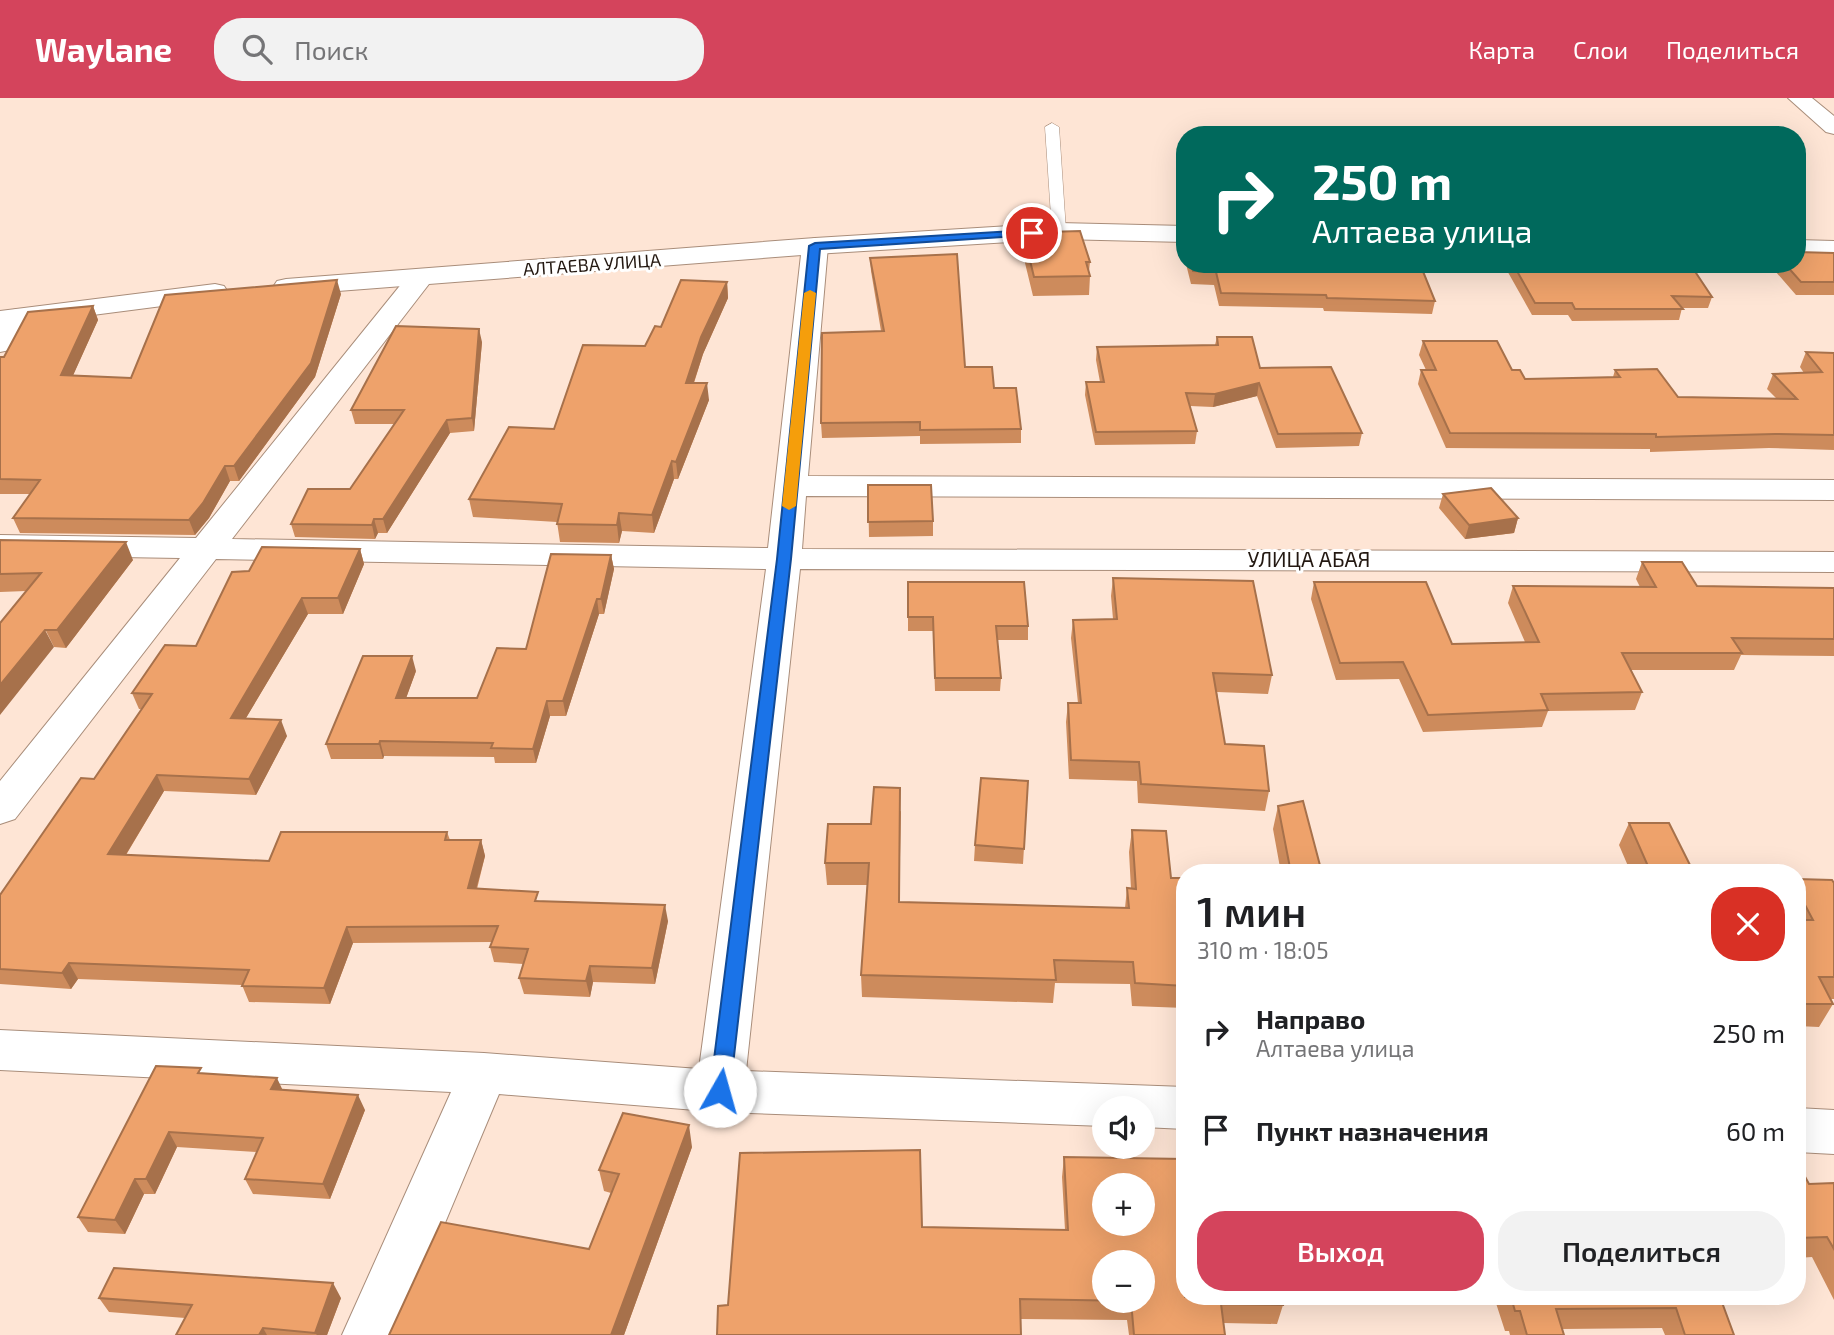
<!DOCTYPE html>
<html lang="ru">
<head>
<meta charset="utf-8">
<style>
	:root { --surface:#fff; --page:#f2f2f2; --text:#202124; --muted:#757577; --accent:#d4445c }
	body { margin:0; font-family:"Exo 2",sans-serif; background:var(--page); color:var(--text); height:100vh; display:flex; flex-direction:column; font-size:26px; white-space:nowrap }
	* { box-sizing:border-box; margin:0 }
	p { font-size:23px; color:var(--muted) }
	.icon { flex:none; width:38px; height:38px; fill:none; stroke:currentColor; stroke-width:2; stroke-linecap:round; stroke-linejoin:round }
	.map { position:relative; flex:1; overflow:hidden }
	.side { position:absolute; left:1176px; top:766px; width:630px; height:441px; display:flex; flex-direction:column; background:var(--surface); border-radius:28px; box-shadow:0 7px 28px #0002 }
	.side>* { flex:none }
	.hud { position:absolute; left:1176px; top:28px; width:630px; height:147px; border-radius:28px; box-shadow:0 7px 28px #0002; background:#00695c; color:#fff; overflow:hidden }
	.fabs { position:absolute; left:1092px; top:998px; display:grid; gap:14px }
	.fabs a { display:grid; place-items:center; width:63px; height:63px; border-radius:50%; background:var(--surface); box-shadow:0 7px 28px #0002; font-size:35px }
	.pin { position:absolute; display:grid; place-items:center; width:60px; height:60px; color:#fff; margin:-30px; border:4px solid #fff; border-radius:50%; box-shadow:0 2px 7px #0007 }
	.me { position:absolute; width:77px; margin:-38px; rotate:7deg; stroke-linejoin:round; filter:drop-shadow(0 0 5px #0008) }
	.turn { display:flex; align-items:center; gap:24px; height:147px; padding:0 21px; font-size:32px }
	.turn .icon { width:91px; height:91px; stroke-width:2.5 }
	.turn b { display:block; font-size:49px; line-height:60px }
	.round { display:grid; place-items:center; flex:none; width:74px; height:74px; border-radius:28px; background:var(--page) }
	.summary { display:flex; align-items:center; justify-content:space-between; height:119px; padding:0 21px }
	h1 { font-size:42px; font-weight:600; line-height:52px }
	.cta { display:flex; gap:14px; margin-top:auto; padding:14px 21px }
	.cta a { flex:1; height:80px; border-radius:28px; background:var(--accent); color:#fff; font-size:28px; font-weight:600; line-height:80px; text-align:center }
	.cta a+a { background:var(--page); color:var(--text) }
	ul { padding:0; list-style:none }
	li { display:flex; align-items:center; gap:21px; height:98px; padding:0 21px }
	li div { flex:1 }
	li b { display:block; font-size:26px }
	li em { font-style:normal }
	header { display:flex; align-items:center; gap:42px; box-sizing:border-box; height:98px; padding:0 35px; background:var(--accent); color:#fff }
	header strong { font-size:33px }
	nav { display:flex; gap:38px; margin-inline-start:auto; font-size:24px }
	.search { width:490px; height:63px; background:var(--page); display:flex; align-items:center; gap:18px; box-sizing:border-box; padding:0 24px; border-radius:28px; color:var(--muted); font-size:26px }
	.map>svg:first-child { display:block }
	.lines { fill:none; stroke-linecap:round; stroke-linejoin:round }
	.lane-casing { stroke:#a98d7a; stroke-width:1 }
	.street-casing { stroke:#a98d7a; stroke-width:2 }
	.secondary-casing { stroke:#a98d7a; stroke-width:2 }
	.lane { fill:#fff; fill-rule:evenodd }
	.street { fill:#fff; fill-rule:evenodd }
	.secondary { fill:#fff; fill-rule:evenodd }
	.wall { fill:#cd8b5c }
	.shaded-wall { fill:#a7714b }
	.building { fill:#eea26b; stroke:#a7714b; stroke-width:2; fill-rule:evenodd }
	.route { fill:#1a73e8; stroke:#114b97; stroke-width:2 }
	.slow { fill:#f59e0b }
	.labels { text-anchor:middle; stroke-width:6; stroke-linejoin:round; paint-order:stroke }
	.far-street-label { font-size:18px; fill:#231811; stroke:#fff }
	.street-label { font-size:21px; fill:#231811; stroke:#fff }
</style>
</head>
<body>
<header>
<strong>Waylane</strong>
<div class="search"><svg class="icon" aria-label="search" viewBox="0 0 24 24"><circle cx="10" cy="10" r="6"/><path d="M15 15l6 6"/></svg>Поиск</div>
<nav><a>Карта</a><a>Слои</a><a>Поделиться</a></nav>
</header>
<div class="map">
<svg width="1834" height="1237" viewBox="0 0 1834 1237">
	<rect width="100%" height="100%" fill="#fee5d5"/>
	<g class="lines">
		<defs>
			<path id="lane" d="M1052,25l7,4 7,104 -7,4 -7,-4 -7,-104z"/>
			<path id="street" d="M1788,0h24l22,18v18l-8,-2z
				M815,140l9,3 4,5 -20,230 1026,4v20l-1028,-4 -4,53 1032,3v20l-1034,-3 -54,502 439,16v42l-42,-2v-19h-39v18l-384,-14 -221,-18 -101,241h-56l109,-243 -451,-22v-40l484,23 215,16 67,-500 -550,-10 -201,260 -15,5v-43l180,-223 -180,-3v-20l196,3 215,-266 9,-2 9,2 4,6 -4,6 -197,255 536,9 34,-302 4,-5z
				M18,211l10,2 4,6 -22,33 -10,2v-29l8,-12z
				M1797,1010l37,2v44l-37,-2z"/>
			<path id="secondary" d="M1059,125l126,3v16l-126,-3 -244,15 -529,41 -9,-2 -4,-6 4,-6 9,-2 529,-41z
				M1797,142l37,1v16l-37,-1z
				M215,186l9,2 4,6 -4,6 -224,29v-16z"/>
		</defs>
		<use href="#lane" class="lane-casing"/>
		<use href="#street" class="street-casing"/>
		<use href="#secondary" class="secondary-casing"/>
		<use href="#lane" class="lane"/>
		<use href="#street" class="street"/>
		<use href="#secondary" class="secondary"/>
	</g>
	<path class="wall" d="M1048,134l42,30 -1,9 1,5 -1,19 -56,1 -8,-33 1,-19h22z
		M1184,143h1v21l-2,-9z
		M1834,155v42h-38l-27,-31h28z
		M870,160l95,109 29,21 27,41v14l-101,1v-8l-98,2 -1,-15 60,-92 -10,-60z
		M1186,166h234l15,37 -3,13 -108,-3 -1,-3 -104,-2 -5,-21 -23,-1z
		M1506,166h184l22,33 -4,11h-26l-3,12 -107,1 -4,-6h-36l-27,-48z
		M727,184l1,16 -25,56 -9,29 15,17 -31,79h-4l-20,54 -32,-2 -3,12 -59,-1 -3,-20 -84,-5 -4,-18 85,-70 91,-83 16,-19z
		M341,196l-26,83 -76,104h-9l-21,37 -14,17 -175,-2 -7,-15 17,-24h-30v-137h4l89,-51 5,14 -25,55 58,3z
		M1217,239l43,31 102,65 -3,13 -83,2 -19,-52 -44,11 -23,-1 7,25 -2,13 -100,1 -10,-50 1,-13h14l-4,-22 1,-13 118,-2z
		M1423,243l89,29 13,9 88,-2 2,-7 63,27 99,2 -10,-10 6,-15 31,-1 -4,-6 6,-15 28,1v97l-65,-2 -119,4v-3l-204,-1 -28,-64 3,-14h5l-7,-15z
		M482,244l-8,89 -24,2 -63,100h-9l-3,6 -80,-2 -4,-13 59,-35 45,-65h-40l-4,-14z
		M868,387l65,36v15l-64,1z
		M1443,396l75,24 -4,15 -49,6 -26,-31z
		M0,442l133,20 -67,88 -12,-1 -28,-56 -26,1z
		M360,451l4,15 -21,50h-35l-62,104 41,18 -31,59 -92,-4 -38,64 143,6 178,-29 3,8h31l4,16 -8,33 63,12 128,20 -13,63 -62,-2 -3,15 -66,-3 -5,-16 4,-14 -29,-2 -4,-15 2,-5 -139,1 -23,61 -81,-2 -7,-17 -164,-6 -7,10 -71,-5v-89l94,-116 48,-70h-3l-7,-16 64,-47 53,-75z
		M611,457l3,14 -10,45h-5l-33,102h-16l-14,47h-41l-1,-6 -110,-1 -1,3h-52l-5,-15 90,-73 -10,27h71l49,-49z
		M1642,464l55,24 137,3v67l-93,-1 -7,15h-103l11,22 -7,18 -87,1 -6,16 -119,5 -24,-53 -63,1 -25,-81 3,-17 138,62 73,-2 -17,-39 5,-17 127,1 -4,-8z
		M1113,480l159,97 -4,19 -51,-2 8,52 44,47 -4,20 -127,-8 -1,-22 -68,-2 -3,-57 2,-19h10l-7,-65 2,-18 40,-1 -2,-23z
		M908,484l120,44v14h-31l4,38 -1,13h-65l-2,-60h-25z
		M1028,683l-5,83 -49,-3 1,-16z
		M1278,708l44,67h-41l-8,-44z
		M901,713l-2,92 226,5 2,-20 4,1 -2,-37 3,-22 39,48h14v130l-53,-2 -2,-22 -75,-1 -2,20 -191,-6 -1,-22 6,-90h-40l-2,-22 46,-39z
		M1629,725l65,50h-63l-12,-28z
		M1834,785v116h-3l2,5 -14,23 -22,-1v-136z
		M204,976l78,16 83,20 -35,89 -77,-5 -8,-15 12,-27 -80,-5 -22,47h-11l-19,40 -37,-2 -10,-15z
		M692,1049l-68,188 -35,-86 22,-56 -7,-2 -5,-21z
		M1064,1059l219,148 -6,19 -54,-1 2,12h-96l-2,-15 -106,-1 -293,-14 194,-78 143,3 -3,-53z
		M1797,1064l12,22 25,-1v117l-22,-43 -15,1z
		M1494,1199h226l14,38h-69l-3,-7 -100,1 2,6h-54l-1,-4h-4z
		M99,1200h242l-14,37h-151l9,-17 -76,-6z"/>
	<path class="shaded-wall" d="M337,182l4,14 -26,83 -76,104 -5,-15z
		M727,184l1,16 -25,56 -15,46 -2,-17 15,-46z
		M93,208l5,14 -31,69 -6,-14z
		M479,231l3,13 -8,89 -2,-13z
		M707,285l2,17 -31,79 -2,-17z
		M1259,285l-2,13 -44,11 2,-13z
		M447,322l3,13 -63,100 -4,-14z
		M672,363l2,18 -20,54 -2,-18z
		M225,368l5,15 -21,37 -14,17 -6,-15z
		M619,415l3,18 -3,12 -2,-18z
		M1518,420l-4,15 -49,6 4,-14z
		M374,421l4,14 -3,6 -3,-14z
		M126,444l7,18 -67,88 -9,-18z
		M360,451l4,15 -21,50 -5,-16z
		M611,457l3,14 -10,45 -3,-15z
		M302,500l6,16 -71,119 -6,-15z
		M597,501l2,15 -33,102 -3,-15z
		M45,532l9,17 -54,68v-30z
		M412,558l4,15 -15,41 -5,-14z
		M547,603l3,15 -14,47 -3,-14z
		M281,622l6,16 -31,59 -7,-16z
		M380,643l4,15 -1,3 -4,-15z
		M157,677l7,16 -48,80 -8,-17z
		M481,742l4,16 -13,48 -4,-16z
		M665,807l3,16 -13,63 -3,-16z
		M347,829l6,16 -23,61 -6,-16z
		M69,865l9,16 -7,10 -9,-16z
		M590,868l3,16 -3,15 -4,-16z
		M277,980l7,15 -13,-4z
		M358,997l7,15 -35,89 -7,-15z
		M689,1027l3,22 -68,188h-13z
		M169,1034l8,15 -22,47 -9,-15z
		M135,1081l9,15 -19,40 -10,-14z
		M333,1185l8,15 -14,37h-10l-2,-2z
		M263,1230l4,7h-8z"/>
	<path class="building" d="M1080,133l10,31h-4l4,14 -56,1 -8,-33h26l-4,-12z
		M1797,154l37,1v29h-33l-16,-18h12z
		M957,156l8,113h27l2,21h22l5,41 -101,1v-8l-99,1 1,-90 62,-2 -14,-73z
		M1191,166h229l15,37 -108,-3 -1,-3 -105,-2 -5,-21 -23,-1z
		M1513,166h177l22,33 -40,-1 11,13h-108l-3,-6h-37z
		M337,182l-26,83 -77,103h-9l-22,37 -14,17 -176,-2 27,-38 -40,-1v-122h4l24,-45 65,-6 -32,69 70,3 34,-83z
		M681,182l46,2 -26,55 -15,46h21l-31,79 -4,-1 -20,54 -33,-2 -2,12 -60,-1 5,-20 -93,-5 40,-72 45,2 29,-84 62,1 10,-20 6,1z
		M396,228l83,3 -7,89 -25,2 -64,99h-9l-2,6 -81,-1 17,-35h42l54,-79h-53z
		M1217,239h35l8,31 71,-1 31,66 -84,1 -19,-51 -44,11 -29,-1 11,38 -101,1 -10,-50h18l-7,-35 121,-2z
		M1423,243h74l15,29h8l5,9 95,-2 -5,-7 42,-1 21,28 119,2 -24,-25 49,-2 -16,-20 28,1v82l-59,-1 -119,3v-3l-206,-1 -29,-63h15z
		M868,387h63l2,36 -65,1z
		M1491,390l27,30 -49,7 -26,-31z
		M0,442l126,2 -69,88h-12l-45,55v-62l41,-50 -41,1z
		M262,449l98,2 -22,49h-36l-71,120 50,2 -32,59 -92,-4 -49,79 161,7 12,-29h166l-2,8h36l-13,48 70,4 -3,9 130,4 -13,63 -62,-2 -4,15 -67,-3 9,-29 -38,-2 8,-21 -151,1 -23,61 -82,-2 7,-16 -180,-7 -7,10 -62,-4v-74l81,-117 13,1 58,-85 -20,-1 33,-48 31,1 36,-74 17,-1z
		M551,456l60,1 -10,44h-4l-34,102h-16l-14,48 -42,-1 2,-5 -113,-2 -1,3h-53l37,-88h49l-16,42h81l20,-50 29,1z
		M1642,464h40l15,24 137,2v51l-102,-1 10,15h-120l20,39 -101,2 7,16 -120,5 -25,-53 -63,1 -26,-81h112l26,62 87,-2 -26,-56 143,1z
		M1113,480l140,3 19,94 -59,-2 12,71 39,2 5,45 -128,-7 -2,-22 -68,-2 -3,-57h13l-8,-83 44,-1z
		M908,484h116l4,44h-32l5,52h-66l-2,-61h-25z
		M981,680l47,3 -4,68 -49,-4z
		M874,689l26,1 -1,114 230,6 -2,-20 9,1 -4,-59 34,1 5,47h14v108l-50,-3 -2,-21 -79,-2 2,20 -195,-5 8,-112h-44l3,-39h43z
		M1303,703l19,72h-31l-13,-67z
		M1629,725h40l25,50h-43z
		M1797,781l35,1 2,3v94h-15l14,27h-36v-84h16l-16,-30z
		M156,968l45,2 -3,5 79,5 -6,11 87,6 -35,89 -78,-5 18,-41 -94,-6 -23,47h-11l-20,41 -37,-3z
		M623,1015l66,12 -78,210h-222l52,-113 148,27 30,-75 -20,-4z
		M920,1052l2,77 146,3 -4,-73 121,2v138h97l1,8 -62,-1 4,31h-91l-3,-34 -111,-2 1,36h-304l1,-29 10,-1 12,-152zM1104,1087h39v38h-39zM1104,1164h39v38h-39z
		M1797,1064l12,22 25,-1v66l-7,-12 -30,1z
		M114,1170l219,15 -18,50 -52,-5 -4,7h-83l16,-30 -93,-7z
		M1511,1199h209l14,38h-49l-9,-27 -120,1 8,26h-37l-7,-24h-5z"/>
	<path class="route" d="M1032,132l3,1v4l-215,14 -29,310 -61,532 -3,6 -7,3 -7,-3 -3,-6 67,-532 32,-313 6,-3z"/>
	<path class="slow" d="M810,192l6,3 -20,213 -7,4 -7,-4 22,-213z"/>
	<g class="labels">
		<g class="far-street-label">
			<text transform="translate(592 167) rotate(-4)" y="6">АЛТАЕВА УЛИЦА</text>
		</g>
		<g class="street-label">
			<text x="1309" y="469">УЛИЦА АБАЯ</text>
		</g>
	</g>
</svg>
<div class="fabs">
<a><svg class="icon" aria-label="sound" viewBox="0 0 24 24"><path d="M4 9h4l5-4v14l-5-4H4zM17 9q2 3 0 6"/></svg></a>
<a>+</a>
<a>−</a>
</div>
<div class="pin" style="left:1032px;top:135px;background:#d93025"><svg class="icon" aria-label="arrive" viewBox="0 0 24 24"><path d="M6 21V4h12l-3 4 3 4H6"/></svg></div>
<svg class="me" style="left:720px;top:993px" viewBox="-20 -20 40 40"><circle r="19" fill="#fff"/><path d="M0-13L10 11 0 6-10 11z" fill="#1a73e8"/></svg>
<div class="hud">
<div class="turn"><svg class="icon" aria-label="right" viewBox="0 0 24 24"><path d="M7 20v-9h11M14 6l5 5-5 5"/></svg><div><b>250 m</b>Алтаева улица</div></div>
</div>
<section class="side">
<div class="summary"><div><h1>1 мин</h1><p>310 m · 18:05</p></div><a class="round" style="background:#d93025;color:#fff"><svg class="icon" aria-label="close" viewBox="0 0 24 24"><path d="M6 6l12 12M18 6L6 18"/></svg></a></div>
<ul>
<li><svg class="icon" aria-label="right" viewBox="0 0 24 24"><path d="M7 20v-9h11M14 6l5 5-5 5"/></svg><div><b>Направо</b><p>Алтаева улица</p></div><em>250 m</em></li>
<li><svg class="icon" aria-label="arrive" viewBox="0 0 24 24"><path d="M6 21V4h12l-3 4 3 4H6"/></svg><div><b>Пункт назначения</b></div><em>60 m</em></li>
</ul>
<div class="cta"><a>Выход</a><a>Поделиться</a></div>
</section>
</div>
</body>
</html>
